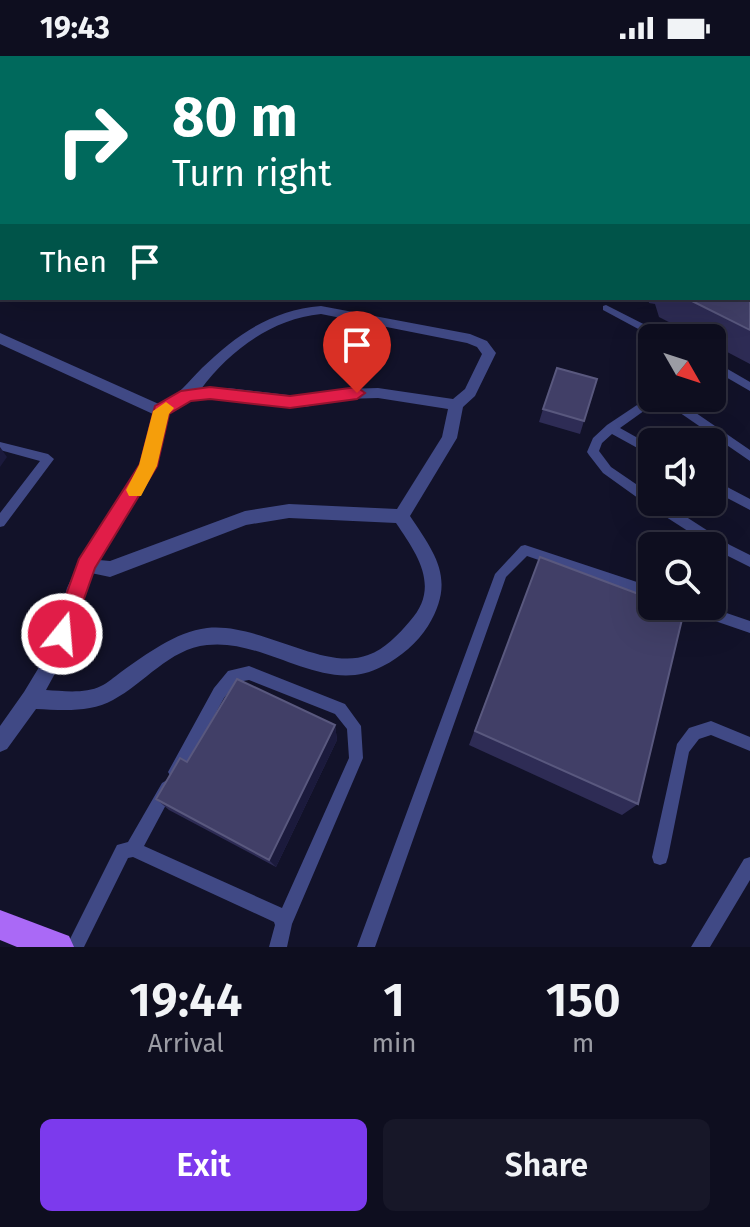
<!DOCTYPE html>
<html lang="en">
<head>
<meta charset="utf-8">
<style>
	:root { --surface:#0e0e1f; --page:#171728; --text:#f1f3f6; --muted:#9b9ca4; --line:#2e2e3d; --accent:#7c3aed }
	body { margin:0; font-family:"Fira Sans",sans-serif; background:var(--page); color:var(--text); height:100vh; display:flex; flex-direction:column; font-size:30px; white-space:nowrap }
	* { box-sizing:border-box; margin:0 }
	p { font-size:26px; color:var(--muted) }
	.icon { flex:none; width:44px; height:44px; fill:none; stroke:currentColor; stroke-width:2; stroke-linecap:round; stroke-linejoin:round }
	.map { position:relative; height:891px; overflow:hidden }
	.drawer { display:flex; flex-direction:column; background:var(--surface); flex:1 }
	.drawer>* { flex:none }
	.hud { position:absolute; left:0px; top:0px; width:750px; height:244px; box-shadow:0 8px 32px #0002,0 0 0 2px var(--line); background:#00695c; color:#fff; overflow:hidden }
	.needle { width:52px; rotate:129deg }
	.buttons { position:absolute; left:638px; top:268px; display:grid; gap:16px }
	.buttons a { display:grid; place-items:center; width:88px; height:88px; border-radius:12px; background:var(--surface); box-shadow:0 8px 32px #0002,0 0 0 2px var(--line); font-size:40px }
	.pin { position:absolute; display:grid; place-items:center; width:68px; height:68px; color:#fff; margin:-82px -34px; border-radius:50% 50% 50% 0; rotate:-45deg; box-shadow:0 0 8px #0007 }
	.pin .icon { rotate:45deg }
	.me { position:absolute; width:88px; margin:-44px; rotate:17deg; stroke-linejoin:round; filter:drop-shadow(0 0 6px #0008) }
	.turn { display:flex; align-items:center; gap:28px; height:168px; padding:0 40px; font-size:36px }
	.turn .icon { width:104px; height:104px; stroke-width:2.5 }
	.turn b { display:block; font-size:56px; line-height:68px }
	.then { display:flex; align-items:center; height:76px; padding:0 40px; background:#0003; gap:16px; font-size:30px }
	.eta { display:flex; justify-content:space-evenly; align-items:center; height:136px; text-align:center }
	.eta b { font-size:48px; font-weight:600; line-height:56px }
	.primary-button { display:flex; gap:16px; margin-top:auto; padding:16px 40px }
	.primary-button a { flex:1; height:92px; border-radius:12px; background:var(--accent); color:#fff; font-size:32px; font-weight:600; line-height:92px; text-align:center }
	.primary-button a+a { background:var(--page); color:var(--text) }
	.status { display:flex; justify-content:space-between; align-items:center; height:56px; padding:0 40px; background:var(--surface); direction:ltr }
	.status svg { height:22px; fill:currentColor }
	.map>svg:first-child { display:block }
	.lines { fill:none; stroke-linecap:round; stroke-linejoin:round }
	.service { fill:#404985; fill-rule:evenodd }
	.minor { fill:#404985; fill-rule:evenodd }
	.primary { fill:#aa69f6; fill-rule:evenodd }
	.trunk { fill:#d064db; fill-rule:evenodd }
	.wall { fill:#2e2c55 }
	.shaded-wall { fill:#1b1a3c }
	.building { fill:#413f67; stroke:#59587e; stroke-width:2 }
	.route { fill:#e11d48; stroke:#92132f; stroke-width:2 }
	.slow { fill:#f59e0b }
</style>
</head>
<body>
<div class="status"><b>19:43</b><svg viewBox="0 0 49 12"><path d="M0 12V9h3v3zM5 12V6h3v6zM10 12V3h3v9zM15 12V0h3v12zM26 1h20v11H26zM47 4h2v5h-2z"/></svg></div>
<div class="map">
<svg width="750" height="891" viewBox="0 0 750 891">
	<rect width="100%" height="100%" fill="#121229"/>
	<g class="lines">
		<path class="service" d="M196,0h8l-1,2h-8z
			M305,0h11l2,2h-11z
			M498,0h7l-1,2h-7z
			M545,0h7l-1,2h-7z
			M748,11h2v5h-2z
			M748,140l2,1v6l-2,-1z
			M748,203l2,1v6l-2,-1z
			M606,249l61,31 1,2h-13l-52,-28v-4z
			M712,304l38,22v9l-38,-22z
			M652,339v3h13l15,4 70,48v11l-77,-53 -18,-5 -35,25 32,18v10l-40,-22 -10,9 -3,8 12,16 41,28v7h11l67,43 20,10v12l-28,-14 -73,-47 -46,-33 -14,-18 -2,-3 6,-14 14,-13z
			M0,386l48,12 6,5 -50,67 -4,1v-14l40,-52 -40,-11z
			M712,423l38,20v11l-38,-20z
			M525,489l127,42v12l-125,-43 -21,21 -131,370h-18l138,-373 26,-28z
			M681,550h25l44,15v12l-67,-23z
			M249,610l96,38 16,22 2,32 -71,166 -5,23h-18l6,-22 -1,-3 -141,-65 -5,1 -44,89h-18l51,-102 11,-3 34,-59 5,-3 5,3 3,5 -31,58 138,62 67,-150 -2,-29 -12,-15 -86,-34 -12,2 -13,16 -43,79 -5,3 -5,-3 -3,-5 46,-84 14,-17z
			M711,665l39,16v14l-39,-16 -12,4 -10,13 -21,105 -2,6 -6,2 -6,-2 -2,-6 25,-113 12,-16z
			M750,801v23l-40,67h-19l53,-88z"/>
		<path class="minor" d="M329,0h10l-12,2z
			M0,196h2v8h-2z
			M321,250l149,28 17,7 9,12 -21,43 -12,11 -6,31 -47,78c26,39 46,64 18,110 -11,17 -27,31 -45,40 -58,32 -115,-28 -176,-21 -38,4 -62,38 -94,55 -23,13 -52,10 -77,9l-29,40 -7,3v-26l24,-34 23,-38 20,-66 13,-28 61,-95 12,-51 -153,-70v-11l161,72c18,-10 27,-23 41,-37 35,-34 70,-58 119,-62zM321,258l146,29 10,4 5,7 -17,35 -12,10 -75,-11 -35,1 -38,8 -77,-9 -27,1c29,-39 71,-70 120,-75zM228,342l77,9 38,-8 35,-1 70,11 -6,28 -45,72 -108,-5 -44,7 -135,50 -11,-1 57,-94 12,-52 22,-14zM289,462l107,5c21,31 45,64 14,98 -12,14 -25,28 -42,34 -44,17 -109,-33 -161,-27 -32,4 -60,26 -86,44 -7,5 -13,11 -20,14 -16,8 -38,5 -55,4l18,-33 27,-84 19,4 136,-52z"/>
		<path class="primary" d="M0,854l69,26 5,11h-57l-17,-7z"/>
		<path class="trunk" d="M0,53h2l-2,9z"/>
	</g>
	<path class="wall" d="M0,0l2,2v27l-2,-1z
		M212,0h67v2h-67z
		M380,0h68l-2,2h-59z
		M748,15l2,1v99l-2,-1z
		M750,215v93l-38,-20v-6h-12l-41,-21 -4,-13 -6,-1 -1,-5h100z
		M543,353l41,12 -4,13 -41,-12z
		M540,501l98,247 -16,11 -153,-70z
		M335,669l2,15 -61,127 -107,-57 -13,-11 31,-37z"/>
	<path class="shaded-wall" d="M262,0h17v2h-19z
		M434,0h14l-2,2h-12z
		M719,0h16l-3,2h-16z
		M0,391l7,10 -7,10z
		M335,669l2,15 -61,127 -7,-7z"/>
	<path class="building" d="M0,0h24l-3,2h-19v10l-2,-1z
		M117,0h32l6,2h-41z
		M235,0h27l-2,2h-18z
		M568,0h73l-1,2h-74z
		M683,0h36l-3,2h-28z
		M748,15l2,1v68l-2,-1z
		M748,214l2,1v59l-64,-32h62z
		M557,312l40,11 -13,42 -41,-12z
		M540,501l112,42v7h17l15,5 -46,193 -163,-73z
		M237,623l98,46 -66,135 -113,-61 24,-41 7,4z"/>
	<path class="route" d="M210,331l80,9 67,-9 8,6 -8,6 -67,9 -80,-9 -19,2 -22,13 -12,52 -62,102 -26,73 -7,2 -7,-2 -3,-7 27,-75 61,-95 15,-58 26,-15z"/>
	<path class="slow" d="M166,346l8,6 -5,6 -12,52 -16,30h-12l-3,-6 13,-25 14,-54z"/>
</svg>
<div class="buttons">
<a><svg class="needle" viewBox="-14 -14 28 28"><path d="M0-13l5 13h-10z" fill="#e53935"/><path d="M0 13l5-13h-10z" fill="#9b9ca4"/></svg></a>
<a><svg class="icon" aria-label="sound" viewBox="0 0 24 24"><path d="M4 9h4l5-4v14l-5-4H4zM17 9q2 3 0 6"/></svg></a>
<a><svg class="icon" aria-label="search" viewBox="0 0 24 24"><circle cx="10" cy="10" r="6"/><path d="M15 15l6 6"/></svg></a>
</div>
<div class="pin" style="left:357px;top:337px;background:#d93025"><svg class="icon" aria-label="arrive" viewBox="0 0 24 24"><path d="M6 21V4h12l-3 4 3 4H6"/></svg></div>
<svg class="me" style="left:62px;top:578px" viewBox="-20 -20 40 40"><circle r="17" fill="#e11d48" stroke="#fff" stroke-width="3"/><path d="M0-11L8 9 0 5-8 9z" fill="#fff"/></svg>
<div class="hud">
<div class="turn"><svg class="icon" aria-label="right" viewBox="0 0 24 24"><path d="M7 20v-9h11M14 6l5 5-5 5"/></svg><div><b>80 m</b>Turn right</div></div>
<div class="then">Then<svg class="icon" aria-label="arrive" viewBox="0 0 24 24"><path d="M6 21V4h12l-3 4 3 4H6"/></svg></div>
</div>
</div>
<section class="drawer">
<div class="eta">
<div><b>19:44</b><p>Arrival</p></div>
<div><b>1</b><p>min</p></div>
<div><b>150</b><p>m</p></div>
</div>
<div class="primary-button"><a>Exit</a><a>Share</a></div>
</section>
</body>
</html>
